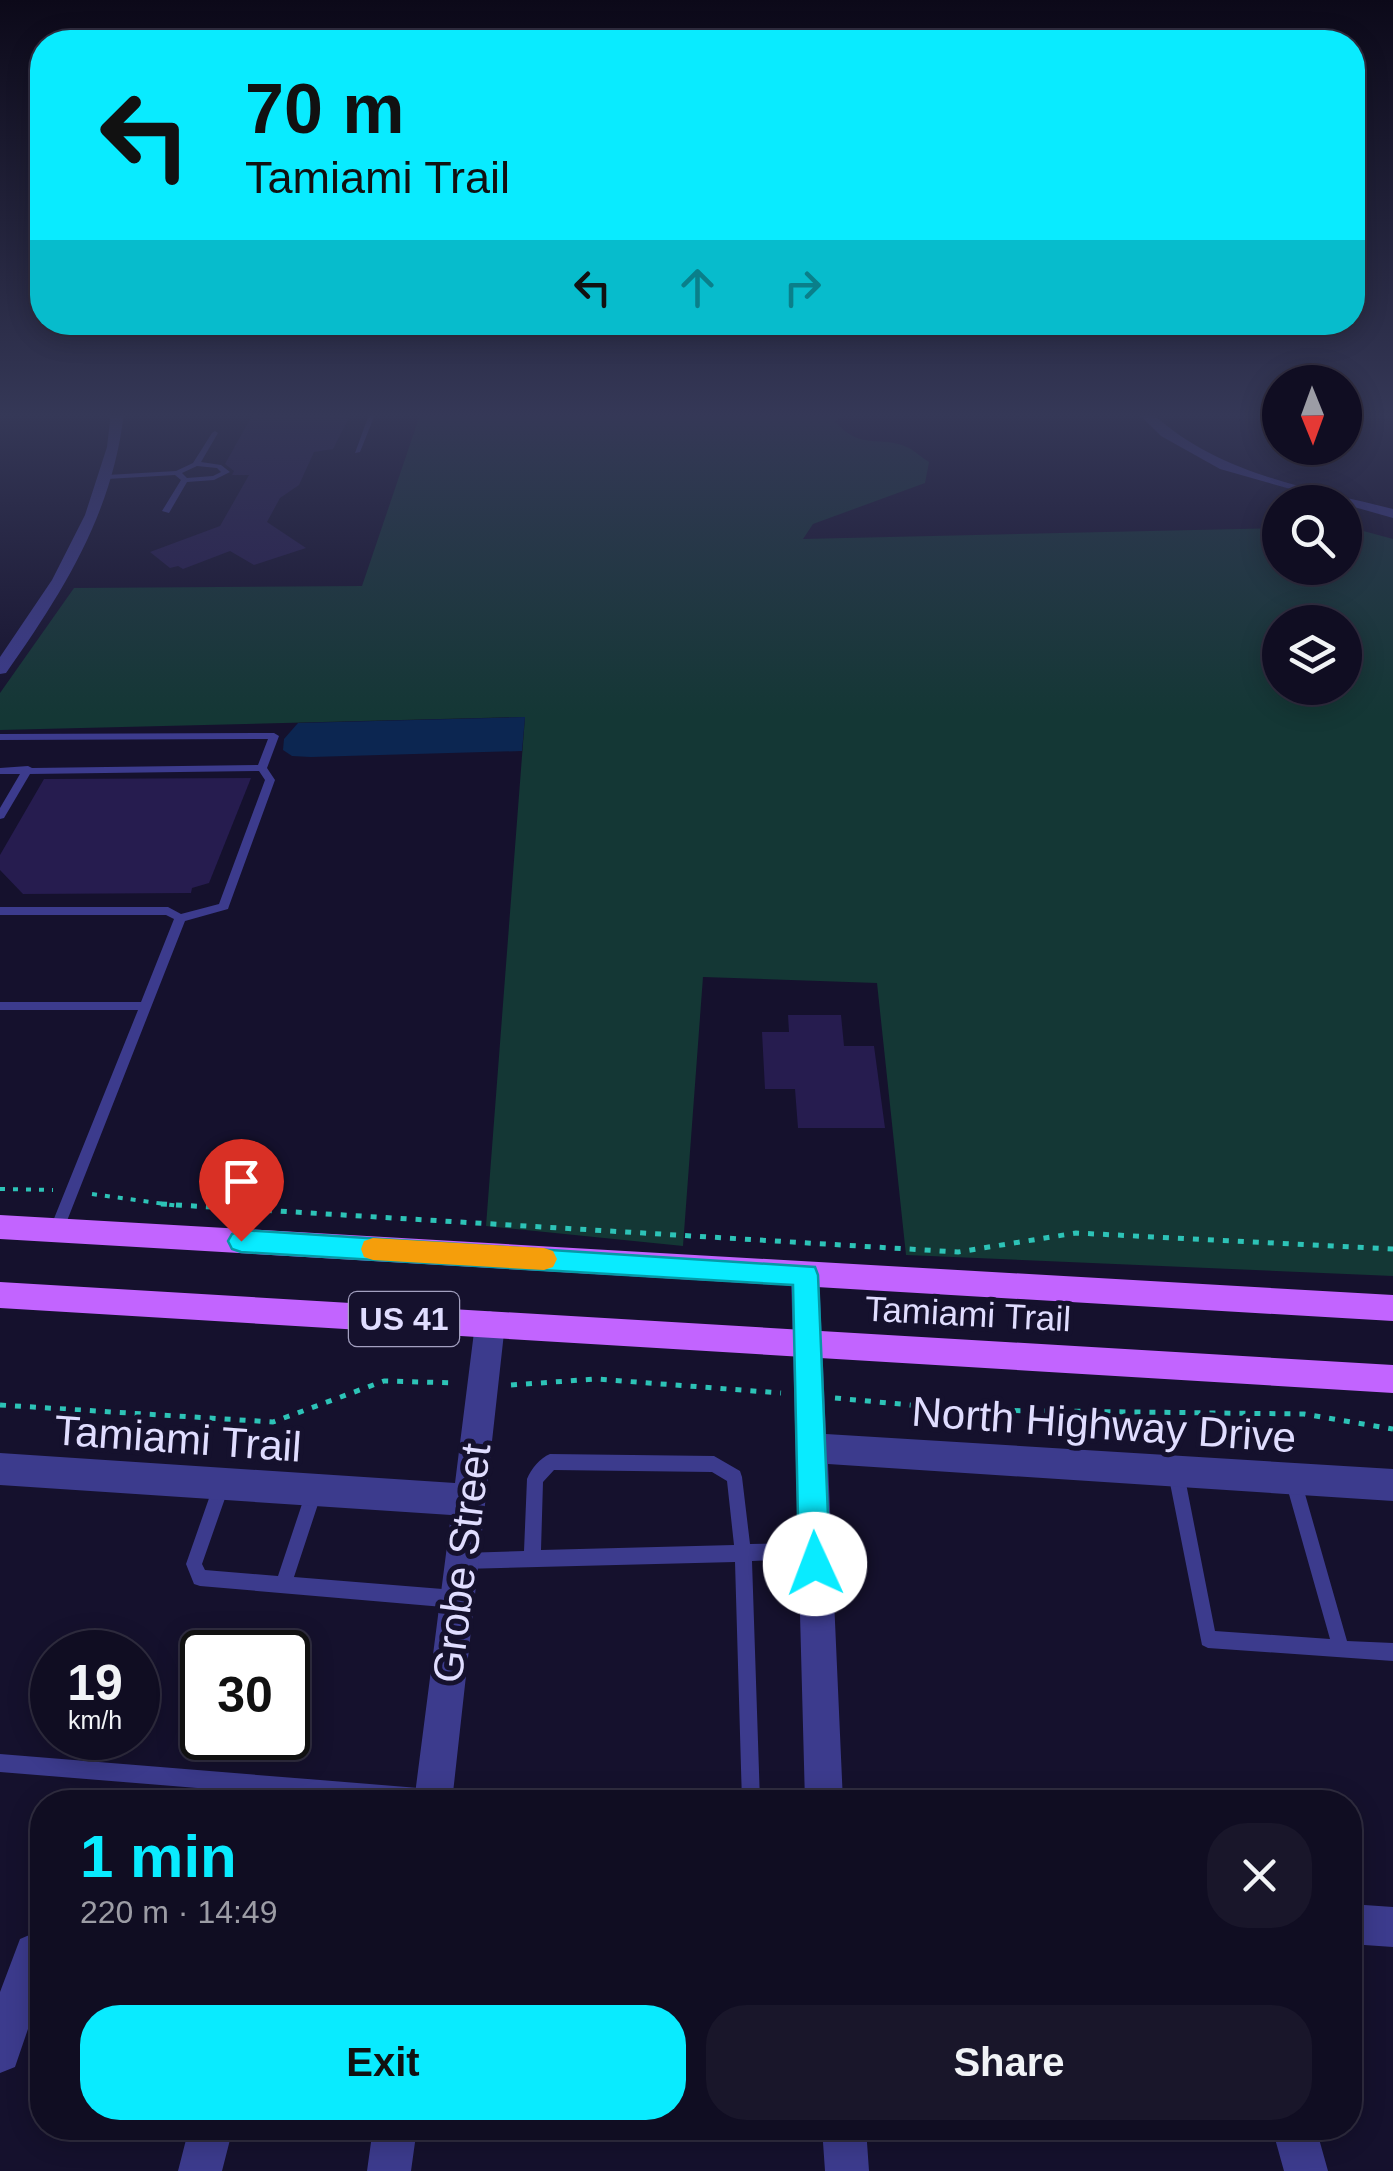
<!DOCTYPE html>
<html lang="en">
<head>
<meta charset="utf-8">
<style>
	:root { --surface:#100d22; --page:#19162a; --text:#f1f3f6; --muted:#9c9ca5; --line:#302d40; --accent:#09ebff }
	body { margin:0; font-family:Helvetica,sans-serif; background:var(--page); color:var(--text); height:100vh; display:flex; flex-direction:column; font-size:38px; white-space:nowrap }
	* { box-sizing:border-box; margin:0 }
	p { font-size:32px; color:var(--muted) }
	.icon { flex:none; width:55px; height:55px; fill:none; stroke:currentColor; stroke-width:2; stroke-linecap:round; stroke-linejoin:round }
	.map { position:relative; flex:1; overflow:hidden }
	.panel { position:absolute; left:30px; top:1790px; width:1332px; height:350px; display:flex; flex-direction:column; background:var(--surface); border-radius:40px; box-shadow:0 5px 25px #0003,0 0 0 2px var(--line) }
	.panel>* { flex:none }
	.hud { position:absolute; left:30px; top:30px; width:1335px; height:305px; border-radius:40px; box-shadow:0 5px 25px #0003,0 0 0 2px var(--line); background:#09ebff; color:#111; overflow:hidden }
	.needle { width:65px; rotate:179deg }
	.fabs { position:absolute; left:1262px; top:365px; display:grid; gap:20px }
	.fabs a { display:grid; place-items:center; width:100px; height:100px; border-radius:50%; background:var(--surface); box-shadow:0 5px 25px #0003,0 0 0 2px var(--line); font-size:50px }
	.speed { position:absolute; left:30px; top:1630px; display:flex; gap:20px; font-size:50px; font-weight:700; text-align:center }
	.speed>* { display:grid; place-content:center; width:130px; height:130px; border-radius:50%; background:var(--surface); box-shadow:0 5px 25px #0003,0 0 0 2px var(--line); line-height:1 }
	.speed small { font-size:25px; font-weight:400 }
	.speed .limit { border:5px solid #111; border-radius:15px; background:#fff; color:#111 }
	.pin { position:absolute; display:grid; place-items:center; width:85px; height:85px; color:#fff; margin:-102px -42px; border-radius:50% 50% 50% 0; rotate:-45deg; box-shadow:0 0 10px #0007 }
	.pin .icon { rotate:45deg }
	.me { position:absolute; width:110px; margin:-55px; rotate:358deg; stroke-linejoin:round; filter:drop-shadow(0 0 8px #0008) }
	.turn { display:flex; align-items:center; gap:35px; height:210px; padding:0 50px; font-size:45px }
	.turn .icon { width:130px; height:130px; stroke-width:2.5 }
	.turn b { display:block; font-size:70px; line-height:85px }
	.lanes { display:flex; align-items:center; height:95px; padding:0 50px; background:#0003; justify-content:center; gap:50px; direction:ltr }
	.lanes .off { opacity:.35 }
	.round { display:grid; place-items:center; flex:none; width:105px; height:105px; border-radius:40px; background:var(--page) }
	.summary { display:flex; align-items:center; justify-content:space-between; height:170px; padding:0 50px }
	h1 { font-size:60px; font-weight:600; line-height:75px; color:var(--accent) }
	.primary-button { display:flex; gap:20px; margin-top:auto; padding:20px 50px }
	.primary-button a { flex:1; height:115px; border-radius:40px; background:var(--accent); color:#111; font-size:40px; font-weight:600; line-height:115px; text-align:center }
	.primary-button a+a { background:var(--page); color:var(--text) }
	.map>svg:first-child { display:block }
	.green { fill:#143735; fill-rule:evenodd }
	.water { fill:#0c2651 }
	.building { fill:#261c4f }
	.lines { fill:none; stroke-linecap:round; stroke-linejoin:round }
	.path-far1 { stroke:#2dc3b7; stroke-width:4; stroke-dasharray:5 8; stroke-linecap:butt }
	.path { stroke:#2dc3b7; stroke-width:5; stroke-dasharray:6 9; stroke-linecap:butt }
	.service { fill:#3c3b8d; fill-rule:evenodd }
	.minor { fill:#3c3b8d; fill-rule:evenodd }
	.primary { fill:#c264ff; fill-rule:evenodd }
	.route { fill:#09ebff; stroke:#0699a6; stroke-width:2.5 }
	.slow { fill:#f59e0b }
	.labels { text-anchor:middle; stroke-width:10; stroke-linejoin:round; paint-order:stroke }
	.shield { fill:#15112d; stroke:#a3a0c0; stroke-width:2.5 }
	.shield-label { font-size:32px; font-weight:bold; fill:#e0ddff }
	.street-label { font-size:35px; fill:#e0ddff; stroke:#15112d }
	.near-street-label { font-size:42px; fill:#e0ddff; stroke:#15112d }
</style>
</head>
<body>
<div class="map">
<svg width="1393" height="2171" viewBox="0 0 1393 2171">
	<rect width="100%" height="100%" fill="#15112d"/>
	<path class="green" d="M421,412h429l-15,9c25,31 46,13 74,27 6,3 13,10 20,14l-4,21 -112,41 -10,15 477,-11v40h65v-42l48,13v737l-487,-21 -29,-272 -174,-6 -20,269 -197,-20 39,-509 -525,13v-37l74,-105 288,-2zM1280,622h65v66h-65z"/>
	<path class="water" d="M525,717l-3,34 -211,6 -19,-1 -9,-6 1,-11 14,-16z"/>
	<path class="building" d="M254,412h98l-19,37 -19,3 -15,33 -19,13 -13,24 39,26 -52,17 -24,-14 -47,18 -5,-3 -8,2 -20,-16 70,-26 29,-51h-17l2,-4 -9,-7z
		M251,778l-42,105 -17,5 -1,5 -168,1 -23,-24v-15l44,-76z
		M788,1015h53l3,31h30l11,82h-87l-3,-39h-30l-3,-57h27z"/>
	<g class="lines">
		<path class="path-far1" d="M0,1189l53,1
			M92,1194l87,12"/>
		<path class="path" d="M161,1204l797,48 118,-19 317,16
			M511,1385l85,-6 185,14
			M835,1398l129,12 340,4 89,15
			M0,1405l273,17 111,-41 73,2"/>
		<path class="service" d="M370,412h6l-16,40 -5,1z
			M215,431l3,2 -17,29 20,3 9,7 -16,8 -27,2 -18,31 -7,-2 19,-31 -6,-5 -68,4 -4,-2 4,-2 69,-4 17,-8 19,-30zM197,466l20,2 4,4 -8,4 -26,2 -5,-5z
			M274,733l5,3 -12,32 8,12 -46,126 -1,3 -43,12 -122,310 -2,4 -5,2 -5,-2 -2,-4 89,-221h-138v-8h141l33,-83 -8,-4h-166v-8h168l13,7 38,-10 46,-124 -6,-9 -229,3 -26,44 -4,1v-11l20,-34h-20v-6l28,-2 4,2 226,-3 10,-26 -268,1v-6z
			M550,1454l164,2 26,15 2,6 8,67 62,-1 6,2 2,6 -2,6 -6,2 -60,2 8,241h-18l-7,-240 -273,7 -6,-2 -2,-6 2,-6 6,-2 62,-2 3,-72c4,-10 13,-21 23,-25zM554,1470l158,2 15,9 7,64 -193,5 2,-68z
			M1176,1465l6,2 2,6 31,158 115,8 -45,-159 2,-6 6,-2 6,2 2,6 46,161 46,2v18l-185,-13 -6,-3 -34,-172 2,-6z
			M222,1476l6,2 2,6 -28,80 3,6 73,6 30,-90 6,-2 6,2 2,6 -28,85 161,13 6,3 3,6 -3,6 -6,3 -255,-22 -6,-2 -8,-20 28,-80 2,-6z
			M0,1754l431,35 7,2 2,7 -1,4h-69l-370,-30z"/>
		<path class="minor" d="M111,412h13c-11,101 -61,180 -118,261l-6,1v-17l52,-77 33,-65 22,-68z
			M1137,412h14c65,62 158,76 242,97v9l-173,-49 -59,-33z
			M805,1262l10,4 4,9 7,159 567,35v32l-565,-37 15,338h-38l-14,-527 4,-9z
			M490,1311l10,4 5,9 -53,478h-38l37,-287 -451,-30v-32l455,30 20,-159 5,-9z
			M1350,1904l43,3v40l-43,-3z
			M34,1933l8,3v52l-27,79 -15,6v-81l20,-53z
			M189,2128h44l-11,43h-44z
			M373,2128h44l-6,43h-44z
			M822,2128h44l3,43h-44z
			M1272,2128h44l12,43h-44z"/>
		<path class="primary" d="M0,1215l1393,80v26l-1393,-82z
			M0,1282l1393,83v28l-1393,-85z"/>
	</g>
	<linearGradient id="sky" x2="0" y2="1"><stop stop-color="#0c0919"/><stop offset="0.58" stop-color="#353857"/><stop offset="1" stop-color="#353857" stop-opacity="0"/></linearGradient>
	<rect width="1393" height="716" fill="url(#sky)"/>
	<path class="route" d="M241,1230l574,37 3,8 12,289 -4,11 -11,5 -11,-5 -5,-11 -6,-279 -552,-33 -9,-3 -4,-8 4,-7z"/>
	<path class="slow" d="M373,1238l171,10 9,3 4,8 -4,8 -9,3 -171,-10 -9,-3 -3,-8 3,-8z"/>
	<g class="labels">
		<rect class="shield" x="349" y="1292" width="110" height="54" rx="8"/>
		<g class="shield-label">
			<text x="404" y="1330">US 41</text>
		</g>
		<g class="street-label">
			<text transform="translate(968 1314) rotate(3)" y="12">Tamiami Trail</text>
		</g>
		<g class="near-street-label">
			<text transform="translate(1104 1424) rotate(4)" y="15">North Highway Drive</text>
			<text transform="translate(178 1438) rotate(4)" y="15">Tamiami Trail</text>
			<text transform="translate(461 1563) rotate(-83)" y="15">Grobe Street</text>
		</g>
	</g>
</svg>
<div class="fabs">
<a><svg class="needle" viewBox="-14 -14 28 28"><path d="M0-13l5 13h-10z" fill="#e53935"/><path d="M0 13l5-13h-10z" fill="#9c9ca5"/></svg></a>
<a><svg class="icon" aria-label="search" viewBox="0 0 24 24"><circle cx="10" cy="10" r="6"/><path d="M15 15l6 6"/></svg></a>
<a><svg class="icon" aria-label="layers" viewBox="0 0 24 24"><path d="M12 4l9 5-9 5-9-5zM3 14l9 5 9-5"/></svg></a>
</div>
<div class="speed"><div>19<small>km/h</small></div><div class="limit">30</div></div>
<div class="pin" style="left:241px;top:1241px;background:#d93025"><svg class="icon" aria-label="arrive" viewBox="0 0 24 24"><path d="M6 21V4h12l-3 4 3 4H6"/></svg></div>
<svg class="me" style="left:815px;top:1564px" viewBox="-20 -20 40 40"><circle r="19" fill="#fff"/><path d="M0-13L10 11 0 6-10 11z" fill="#09ebff"/></svg>
<div class="hud">
<div class="turn"><svg class="icon" aria-label="left" viewBox="0 0 24 24"><path d="M17 20v-9H6M10 6l-5 5 5 5"/></svg><div><b>70 m</b>Tamiami Trail</div></div>
<div class="lanes"><svg class="icon" aria-label="left" viewBox="0 0 24 24"><path d="M17 20v-9H6M10 6l-5 5 5 5"/></svg><svg class="icon off" aria-label="ahead" viewBox="0 0 24 24"><path d="M12 20V5M6 11l6-6 6 6"/></svg><svg class="icon off" aria-label="right" viewBox="0 0 24 24"><path d="M7 20v-9h11M14 6l5 5-5 5"/></svg></div>
</div>
<section class="panel">
<div class="summary"><div><h1>1 min</h1><p>220 m · 14:49</p></div><a class="round"><svg class="icon" aria-label="close" viewBox="0 0 24 24"><path d="M6 6l12 12M18 6L6 18"/></svg></a></div>
<div class="primary-button"><a>Exit</a><a>Share</a></div>
</section>
</div>
</body>
</html>
